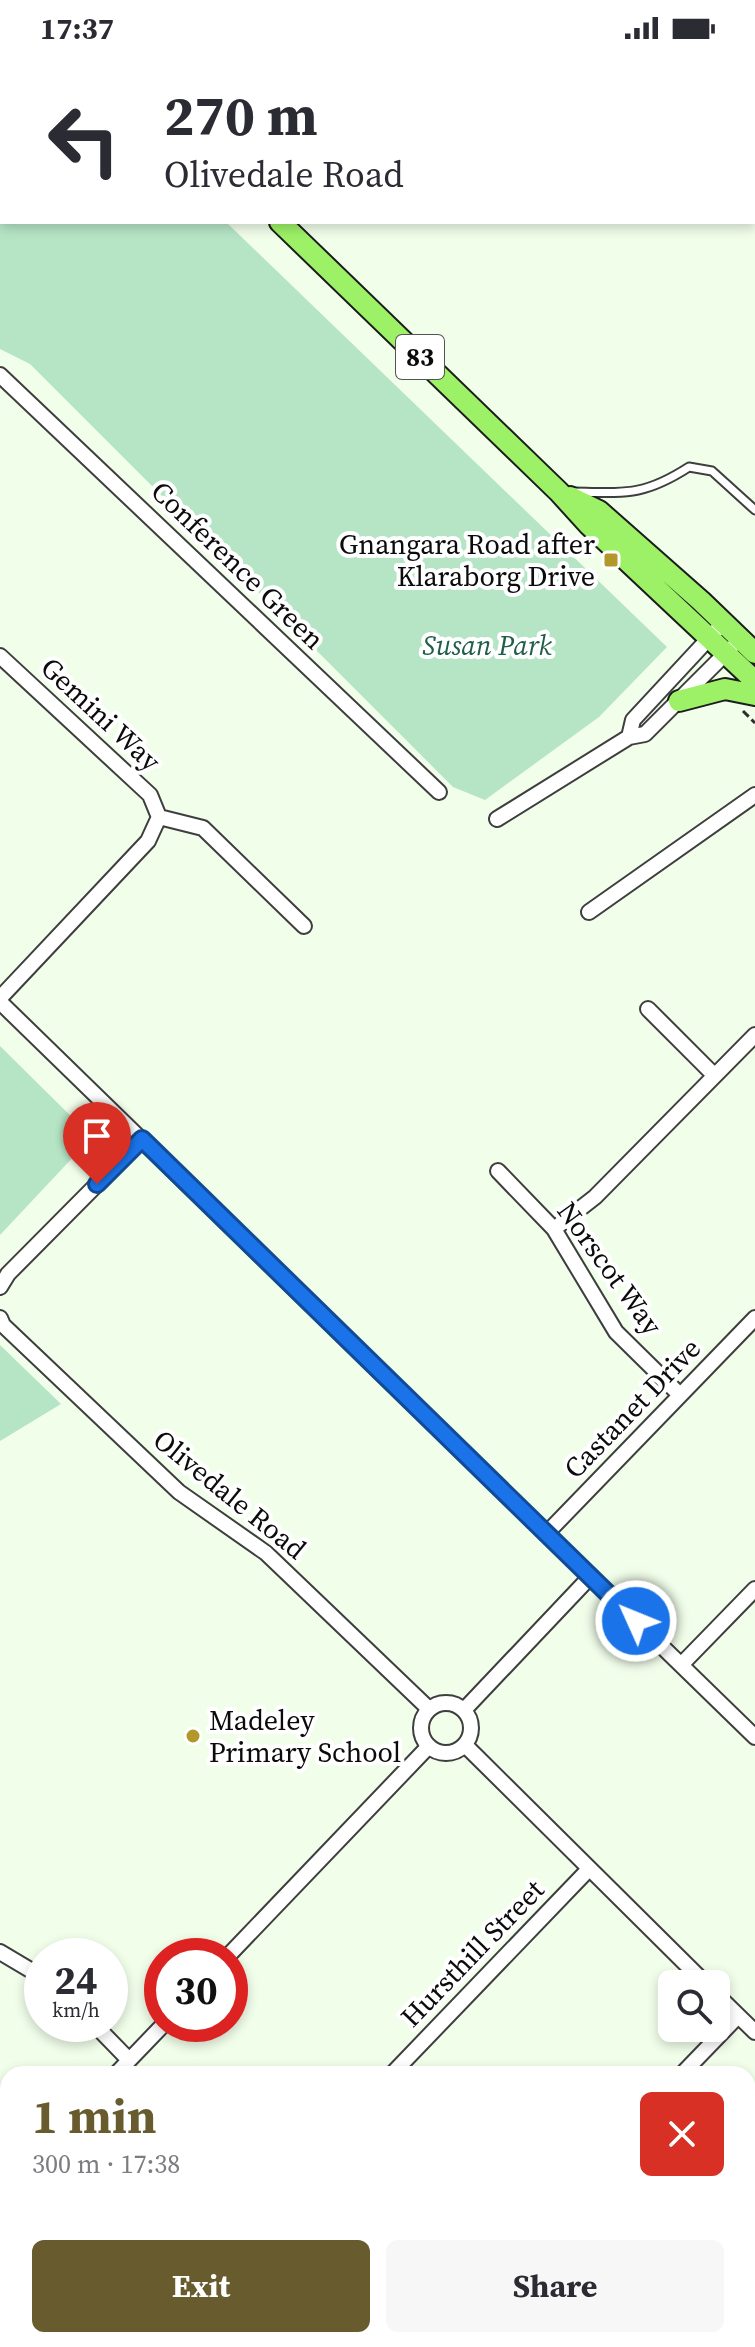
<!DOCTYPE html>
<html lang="en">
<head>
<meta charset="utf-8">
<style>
	:root { --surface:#fff; --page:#f7f7f7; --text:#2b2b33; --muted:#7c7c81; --accent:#685c2f }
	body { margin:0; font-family:"Source Serif 4",serif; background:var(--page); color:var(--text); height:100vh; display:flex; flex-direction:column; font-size:30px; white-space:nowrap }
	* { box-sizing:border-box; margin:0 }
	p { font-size:26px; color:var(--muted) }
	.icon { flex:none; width:44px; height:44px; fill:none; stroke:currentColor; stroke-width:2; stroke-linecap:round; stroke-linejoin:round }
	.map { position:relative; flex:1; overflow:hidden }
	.sheet { position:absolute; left:0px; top:2010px; width:756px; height:282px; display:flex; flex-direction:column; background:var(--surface); border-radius:24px 24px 0 0; box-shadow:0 4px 12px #0003 }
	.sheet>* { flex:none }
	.hud { position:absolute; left:0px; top:0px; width:756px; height:168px; box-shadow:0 4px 12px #0003; background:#fff; color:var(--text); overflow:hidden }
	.buttons { position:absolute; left:658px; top:1914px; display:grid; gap:16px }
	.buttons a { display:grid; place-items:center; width:72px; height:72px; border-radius:12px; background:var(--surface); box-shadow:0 4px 12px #0003; font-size:40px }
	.speed { position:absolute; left:24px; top:1882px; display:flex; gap:16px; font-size:40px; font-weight:700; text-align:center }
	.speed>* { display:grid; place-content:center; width:104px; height:104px; border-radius:50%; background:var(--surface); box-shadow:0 4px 12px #0003; line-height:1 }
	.speed small { font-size:20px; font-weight:400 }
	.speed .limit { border:12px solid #d22; background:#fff; color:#111 }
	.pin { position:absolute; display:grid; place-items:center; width:68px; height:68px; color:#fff; margin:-82px -34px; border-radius:50% 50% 50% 0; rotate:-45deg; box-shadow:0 0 8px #0007 }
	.pin .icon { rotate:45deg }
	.me { position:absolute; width:88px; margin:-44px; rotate:314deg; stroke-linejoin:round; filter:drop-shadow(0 0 6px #0008) }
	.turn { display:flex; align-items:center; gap:28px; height:168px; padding:0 32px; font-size:36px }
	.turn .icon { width:104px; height:104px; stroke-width:2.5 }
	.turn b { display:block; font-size:56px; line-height:68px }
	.round { display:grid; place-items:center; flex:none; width:84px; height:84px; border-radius:12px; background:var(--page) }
	.head { display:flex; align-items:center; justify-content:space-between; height:136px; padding:0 32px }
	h1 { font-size:48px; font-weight:700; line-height:60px; color:var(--accent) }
	.cta { display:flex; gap:16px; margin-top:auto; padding:16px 32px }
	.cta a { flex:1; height:92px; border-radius:12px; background:var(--accent); color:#fff; font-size:32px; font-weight:700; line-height:92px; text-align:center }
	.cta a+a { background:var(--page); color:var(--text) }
	.status { display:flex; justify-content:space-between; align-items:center; height:56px; padding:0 40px; background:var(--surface); direction:ltr }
	.status svg { height:22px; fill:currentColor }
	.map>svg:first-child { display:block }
	.green { fill:#b6e5c6 }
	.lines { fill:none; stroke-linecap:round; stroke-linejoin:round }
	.lane-casing { stroke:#3e3e3e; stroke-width:11 }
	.street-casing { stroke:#3e3e3e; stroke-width:18 }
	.secondary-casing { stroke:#2d2d2d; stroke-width:22 }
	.primary-casing { stroke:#1c1c1c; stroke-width:24 }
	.path { stroke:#2d2d2d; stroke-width:3; stroke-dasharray:8 4; stroke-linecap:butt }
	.lane { stroke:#fff; stroke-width:7 }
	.street { stroke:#fff; stroke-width:14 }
	.secondary { stroke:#befaa8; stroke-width:18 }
	.primary { stroke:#9df167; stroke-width:20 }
	.route-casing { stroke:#114b97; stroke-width:20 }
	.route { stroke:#1a73e8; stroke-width:14 }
	.poi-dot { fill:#b2972b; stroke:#fff; stroke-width:3 }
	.labels { text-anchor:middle; stroke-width:8; stroke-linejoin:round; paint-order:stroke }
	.shield { fill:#fff; stroke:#545454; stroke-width:2 }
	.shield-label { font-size:26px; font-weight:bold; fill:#0b0b0b }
	.poi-label { font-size:28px; fill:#0b0b0b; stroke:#fff; text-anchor:end }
	.street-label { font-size:28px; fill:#0b0b0b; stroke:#fff }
	.park-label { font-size:28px; font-style:italic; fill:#205e48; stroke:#fff }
</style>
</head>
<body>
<div class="status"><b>17:37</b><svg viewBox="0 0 49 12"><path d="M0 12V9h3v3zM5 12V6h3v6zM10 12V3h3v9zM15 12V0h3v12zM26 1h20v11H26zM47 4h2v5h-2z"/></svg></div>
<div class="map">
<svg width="755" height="2291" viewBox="0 0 755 2291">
	<rect width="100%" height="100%" fill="#f1feea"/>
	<path class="green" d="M0,13l2,153h224l441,425 -68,70 -114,83 -32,-13 -423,-423 -30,-15z
		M0,990l92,91 -92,98z
		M0,1289l61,59 -61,37z"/>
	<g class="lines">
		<defs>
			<path id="lane" d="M574,436c52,1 70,4 115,-25l23,4 43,39"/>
			<path id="street" d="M0,319l439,417
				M0,600l150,139 9,22 -11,24 -148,157
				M629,681l4,-17 91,-98
				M159,761l44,11 101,98
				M497,763l132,-82 16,-3 86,-86
				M589,856l166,-117
				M0,946l755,735
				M648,953l66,66
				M498,1115l56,58 62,103 64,63
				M554,1173l41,-32 160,-162
				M0,1231l8,-13 134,-135
				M0,1262l3,7 176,167 87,61 163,156
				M546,1478l209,-216
				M681,1609l74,-76
				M421 1672a25 25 0 1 1 50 0a25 25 0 1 1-50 0Z
				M464,1654l126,-133
				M465,1689l241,239
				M0,1896l42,25
				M228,1900l201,-210
				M716,1938l39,38
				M94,1968l35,36
				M116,2018l48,-50
				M392,2018l197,-205
				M682,2018l56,-58
				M0,2127l8,-5
				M126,2291l10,-7
				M421,2291l7,-7"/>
			<path id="secondary" d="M0,2139l8,15
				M0,2178l8,-14
				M0,2195l8,5
				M748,2252l7,-7
				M112,2284l7,7
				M711,2291l7,-7"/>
			<path id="primary" d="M64,0l3,2
				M280,166l279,270 30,33 166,156
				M570,441l29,14 102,90 54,52
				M679,645l46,-12 30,6"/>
		</defs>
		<use href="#lane" class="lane-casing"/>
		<use href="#street" class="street-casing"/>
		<use href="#secondary" class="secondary-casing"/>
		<use href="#primary" class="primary-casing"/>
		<path class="path" d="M743,655l12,12"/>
		<use href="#lane" class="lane"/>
		<use href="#street" class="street"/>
		<use href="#secondary" class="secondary"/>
		<use href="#primary" class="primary"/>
	</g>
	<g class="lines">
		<defs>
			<path id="route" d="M97,1128l45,-45 494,482"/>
		</defs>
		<use href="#route" class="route-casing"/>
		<use href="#route" class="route"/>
	</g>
	<g class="poi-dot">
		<rect x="603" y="496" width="16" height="16" rx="4"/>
		<circle cx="193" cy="1680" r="8"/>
	</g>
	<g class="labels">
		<rect class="shield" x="396" y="279" width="48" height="44" rx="6"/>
		<g class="shield-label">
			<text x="420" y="310">83</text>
		</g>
		<g class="poi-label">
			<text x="595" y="498">Gnangara Road after<tspan x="595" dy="32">Klaraborg Drive</tspan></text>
			<text x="209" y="1674" text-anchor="start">Madeley<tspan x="209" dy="32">Primary School</tspan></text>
		</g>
		<g class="street-label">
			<text transform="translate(238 509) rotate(44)" y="10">Conference Green</text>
			<text transform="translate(101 658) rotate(43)" y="10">Gemini Way</text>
			<text transform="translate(610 1212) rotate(54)" y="10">Norscot Way</text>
			<text transform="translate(632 1352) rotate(-46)" y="10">Castanet Drive</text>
			<text transform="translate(230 1438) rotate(39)" y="10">Olivedale Road</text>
			<text transform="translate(472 1897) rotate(-46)" y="10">Hursthill Street</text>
		</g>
		<g class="park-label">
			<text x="487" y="599">Susan Park</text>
		</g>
	</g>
</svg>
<div class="buttons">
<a><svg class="icon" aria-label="search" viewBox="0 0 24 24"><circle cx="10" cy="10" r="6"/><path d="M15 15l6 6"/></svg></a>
</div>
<div class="speed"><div>24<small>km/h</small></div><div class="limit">30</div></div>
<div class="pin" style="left:97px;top:1128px;background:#d93025"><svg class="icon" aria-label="arrive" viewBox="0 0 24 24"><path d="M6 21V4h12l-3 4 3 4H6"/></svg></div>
<svg class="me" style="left:636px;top:1565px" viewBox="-20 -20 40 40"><circle r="17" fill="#1a73e8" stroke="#fff" stroke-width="3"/><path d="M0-11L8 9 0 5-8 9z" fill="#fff"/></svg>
<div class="hud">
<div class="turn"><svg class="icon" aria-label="left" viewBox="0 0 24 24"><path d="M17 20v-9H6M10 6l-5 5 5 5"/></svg><div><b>270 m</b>Olivedale Road</div></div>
</div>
<section class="sheet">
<div class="head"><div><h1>1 min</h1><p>300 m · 17:38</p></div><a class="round" style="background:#d93025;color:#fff"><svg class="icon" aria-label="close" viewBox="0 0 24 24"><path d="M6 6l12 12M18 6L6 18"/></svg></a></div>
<div class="cta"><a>Exit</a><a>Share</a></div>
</section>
</div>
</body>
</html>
